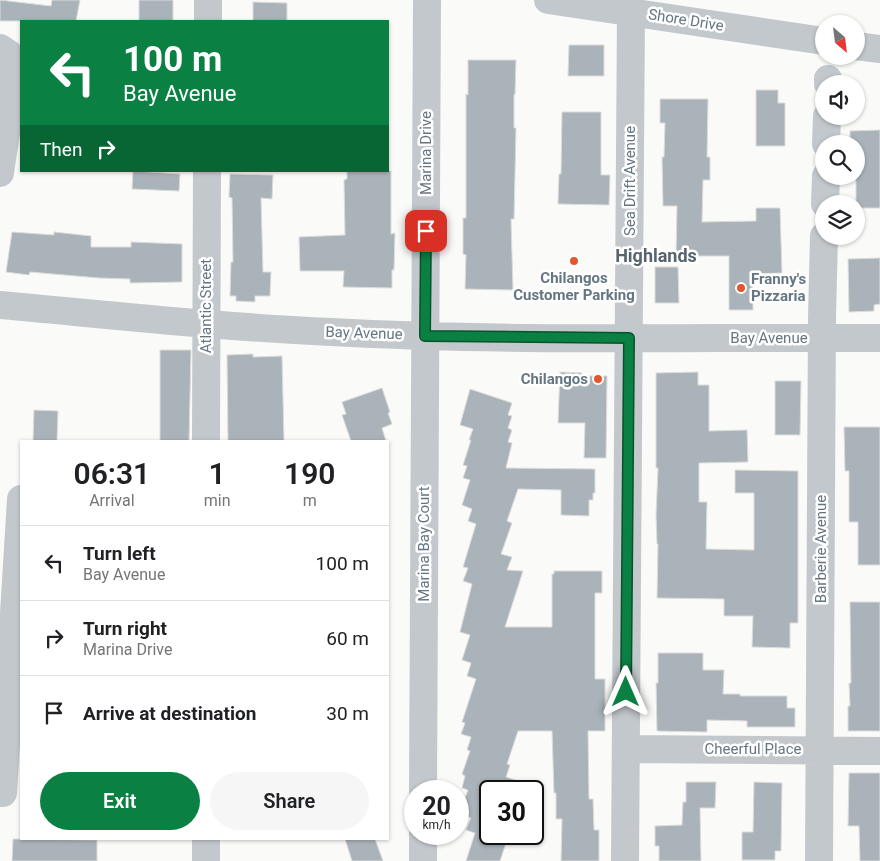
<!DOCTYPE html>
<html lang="en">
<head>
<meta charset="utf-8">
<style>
	:root { --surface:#fff; --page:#f6f6f6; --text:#202124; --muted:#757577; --line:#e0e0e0; --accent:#0b8043 }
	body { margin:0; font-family:Roboto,sans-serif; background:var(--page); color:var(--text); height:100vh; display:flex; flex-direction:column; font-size:19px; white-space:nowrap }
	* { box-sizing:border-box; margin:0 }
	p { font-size:16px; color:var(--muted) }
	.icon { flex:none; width:28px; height:28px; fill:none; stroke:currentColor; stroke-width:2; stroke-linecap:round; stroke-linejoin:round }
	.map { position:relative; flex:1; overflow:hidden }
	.sheet { position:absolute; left:20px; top:440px; width:369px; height:400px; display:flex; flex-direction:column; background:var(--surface); border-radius:0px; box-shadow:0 1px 4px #0004 }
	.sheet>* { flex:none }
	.top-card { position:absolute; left:20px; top:20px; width:369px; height:152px; border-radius:0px; box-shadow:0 1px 4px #0004; background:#0b8043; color:#fff; overflow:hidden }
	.needle { width:32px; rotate:152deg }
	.fabs { position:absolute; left:815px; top:15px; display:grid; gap:10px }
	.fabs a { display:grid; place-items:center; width:50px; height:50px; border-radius:50%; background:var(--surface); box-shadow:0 1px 4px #0004; font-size:25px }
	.speed { position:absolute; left:404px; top:780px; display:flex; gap:10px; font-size:25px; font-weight:700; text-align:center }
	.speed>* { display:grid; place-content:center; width:65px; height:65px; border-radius:50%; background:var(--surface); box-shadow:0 1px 4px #0004; line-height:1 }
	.speed small { font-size:12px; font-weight:400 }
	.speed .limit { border:2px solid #111; border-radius:8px; background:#fff; color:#111 }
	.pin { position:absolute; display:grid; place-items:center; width:42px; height:42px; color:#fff; margin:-21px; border-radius:10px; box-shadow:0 2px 8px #0006 }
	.me { position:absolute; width:55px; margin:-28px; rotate:0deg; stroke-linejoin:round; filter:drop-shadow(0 0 4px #0008) }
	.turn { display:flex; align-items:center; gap:18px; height:105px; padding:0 20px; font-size:22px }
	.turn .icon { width:65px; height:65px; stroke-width:2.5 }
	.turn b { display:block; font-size:35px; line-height:42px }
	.then { display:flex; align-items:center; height:48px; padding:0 20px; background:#0003; gap:10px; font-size:19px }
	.eta { display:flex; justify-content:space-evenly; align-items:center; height:85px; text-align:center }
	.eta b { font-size:30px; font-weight:600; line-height:35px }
	.primary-button { display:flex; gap:10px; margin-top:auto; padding:10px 20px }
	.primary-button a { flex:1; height:58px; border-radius:30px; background:var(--accent); color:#fff; font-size:20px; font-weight:600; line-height:58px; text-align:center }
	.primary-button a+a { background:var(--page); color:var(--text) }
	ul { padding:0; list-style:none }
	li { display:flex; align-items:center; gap:15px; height:75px; padding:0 20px; border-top:1px solid var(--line) }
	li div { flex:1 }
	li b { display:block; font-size:19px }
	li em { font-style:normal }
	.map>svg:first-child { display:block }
	.building { fill:#aab3b9; stroke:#dcdcda }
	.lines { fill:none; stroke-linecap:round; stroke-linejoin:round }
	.minor { stroke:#c3c8cc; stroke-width:28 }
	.route-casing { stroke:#07532c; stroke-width:12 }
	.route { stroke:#0b8043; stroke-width:9 }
	.poi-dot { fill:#e4572e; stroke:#fff; stroke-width:2 }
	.labels { text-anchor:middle; stroke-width:5; stroke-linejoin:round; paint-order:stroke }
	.street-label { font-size:15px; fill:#657683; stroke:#fff }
	.poi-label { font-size:15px; font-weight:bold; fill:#657683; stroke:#fff }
	.quarter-label { font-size:18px; font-weight:bold; fill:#57646e; stroke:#fff }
</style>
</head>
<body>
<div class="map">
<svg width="880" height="861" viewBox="0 0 880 861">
	<rect width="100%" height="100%" fill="#fafaf8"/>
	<path class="building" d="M0,0l51,6 1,-6h28l-4,21h-76z
		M139,0h34v21h-34z
		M253,2l34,1v18h-34z
		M569,45h35v31h-36z
		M468,60h48l-1,34 -1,1v33h2l-2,91h-3l2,71 -48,-1 1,-34 -3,-1v-36h3v-124l2,1z
		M756,90h22v13h7v43h-29z
		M660,99h48l-1,58h3v23h-7l-1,42 54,-1v-13h24l2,65 -29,1v36h-24v-54h-53l1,-50h-14l-1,-49h2l1,-34h-5z
		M562,112h39v63h9l-1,30 -51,-1 1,-30h2z
		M880,130v78h-24v-29h-5v-3h5v-32h-6v-13z
		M133,171l47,3 -1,17 -47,-2z
		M347,171h44v63l4,-1 -1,37h-2v18l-49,-1 1,-16h-44l-1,-34 46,-2 -1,-55 3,-1z
		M230,174l43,1 -1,24 -11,-1 2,74h8l-1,24h-15v6l-19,-1v-5h-6l1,-34h2l-1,-64 -3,-1z
		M12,232l42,3v-3l37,4v11h40v-5l51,2v38l-52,1v-4l-31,-1 -69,-6 -1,3 -23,-3z
		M880,258v46l-6,1v6l-25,1 -1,-53z
		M655,267h23l1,36h-24z
		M160,350h31l-2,91h-29z
		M253,354v3l29,-1 2,85h-56l-1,-86z
		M560,372l22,1v3h25l-1,82h-22l1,-35h-27z
		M698,372v13h11v46l38,-1 1,32 -49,1v39h8l-1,47 48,1v-57h-19v-23l63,1v152h-8v25l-38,-1 1,-31h-29v-17l-67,-1 1,-54h-1l-1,-29 2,-47h-2v-95z
		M775,381h26l-1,54h-25z
		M382,388l8,24 -2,1 4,11 -10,4 4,13h-35l-9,-26 4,-1 -4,-12z
		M470,389l42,14 -4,12 4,1 -4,12 4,2 -4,12 4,1 -6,25 89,1v24h-2v7h-4v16l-28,-1v-25l-43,-1 -11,32 5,2 -11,31 11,3 -5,13 16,1 -18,56h47v-53h2v-3h48v22h-7v86h10v52h-17l1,68h4l1,31h5v31h-38l1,-42h-6v-26h-2l-2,-62h-34l-11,33 3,1 -4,12 34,11v3h-50v43h19l-9,27h-34l9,-28 -9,-3 5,-12 -12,-4 9,-24 -6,-2 3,-12 -3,-2 8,-23 -3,-1 4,-13 -10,-3 4,-11 -3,-1 14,-43 -9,-3 4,-13 -9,-3 8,-25 -10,-3 12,-48 -9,-3 5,-13 -5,-1 13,-43 -8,-3 4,-12 -10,-4 8,-25 -7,-2 4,-12 -4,-1 8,-25h-2l4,-11 -13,-4z
		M34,410l24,1 -1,30h-24z
		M844,427h36v138h-22v-43h-9v-51h-4z
		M850,602h30v129h-32v-25h2l-1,-23h2z
		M658,653h45v17h21l-1,24h17v2h47v12h8v19h-48v-6l-40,-1v12l-50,-1 -1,-48h2z
		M849,773h31v88h-20l-1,-35h-11z
		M686,782h30l-1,26h-15l1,53h-42v-15h-4v-20l27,-1 1,-23h3z
		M754,782l28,1 -1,68h-6v9h-33v-28h11z
		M13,839l84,1v21h-85z
		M345,839h30l8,22h-31z"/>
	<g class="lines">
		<path class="minor" d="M548,0l276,41
			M208,21v-21
			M856,46l24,3
			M0,48l9,6c8,27 -5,88 -9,119
			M828,84v-5
			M826,144l1,-28
			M825,204l1,-28
			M0,305c110,10 220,22 331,27 183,10 366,5 549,6
			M206,441l1,-270
			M626,749l254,2
			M423,791l4,-791
			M0,793h3l18,-294
			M206,861v-22
			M423,861v-27
			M625,861l6,-849
			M819,861l3,-543 2,-82"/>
	</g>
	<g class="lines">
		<defs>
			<path id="route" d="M426,231l-1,105 204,2 -3,354"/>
		</defs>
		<use href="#route" class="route-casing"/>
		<use href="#route" class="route"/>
	</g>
	<g class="poi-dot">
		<circle cx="574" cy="261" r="5"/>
		<circle cx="741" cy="288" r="5"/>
		<circle cx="598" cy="379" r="5"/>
	</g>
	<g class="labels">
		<g class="street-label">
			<text transform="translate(686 20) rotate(9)" y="5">Shore Drive</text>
			<text transform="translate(426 153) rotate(-90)" y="5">Marina Drive</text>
			<text transform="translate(630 181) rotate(-90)" y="5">Sea Drift Avenue</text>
			<text transform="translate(206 306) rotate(-90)" y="5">Atlantic Street</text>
			<text transform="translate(364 333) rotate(2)" y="5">Bay Avenue</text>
			<text x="769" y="343">Bay Avenue</text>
			<text transform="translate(424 544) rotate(-90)" y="5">Marina Bay Court</text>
			<text transform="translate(821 549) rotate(-90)" y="5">Barberie Avenue</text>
			<text x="753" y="754">Cheerful Place</text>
		</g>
		<g class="poi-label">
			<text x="574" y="283">Chilangos<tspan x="574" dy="17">Customer Parking</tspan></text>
			<text x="751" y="284" text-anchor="start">Franny's<tspan x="751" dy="17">Pizzaria</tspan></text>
			<text x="588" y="384" text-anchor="end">Chilangos</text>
		</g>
		<g class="quarter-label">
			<text x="656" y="262">Highlands</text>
		</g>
	</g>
</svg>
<div class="fabs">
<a><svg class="needle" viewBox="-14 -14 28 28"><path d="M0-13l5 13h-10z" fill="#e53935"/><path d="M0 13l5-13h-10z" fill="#757577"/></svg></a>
<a><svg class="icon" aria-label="sound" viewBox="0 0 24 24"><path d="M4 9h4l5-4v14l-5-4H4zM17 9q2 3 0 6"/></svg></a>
<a><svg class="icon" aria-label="search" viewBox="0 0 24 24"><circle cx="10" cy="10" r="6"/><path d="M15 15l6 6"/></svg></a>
<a><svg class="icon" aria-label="layers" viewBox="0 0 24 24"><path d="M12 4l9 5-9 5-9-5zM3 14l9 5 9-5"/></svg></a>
</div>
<div class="speed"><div>20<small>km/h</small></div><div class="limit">30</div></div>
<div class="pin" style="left:426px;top:231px;background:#d93025"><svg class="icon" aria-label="arrive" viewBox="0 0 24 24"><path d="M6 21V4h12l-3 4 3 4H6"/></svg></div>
<svg class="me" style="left:626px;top:692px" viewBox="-20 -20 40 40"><path d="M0-17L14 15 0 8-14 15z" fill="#0b8043" stroke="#fff" stroke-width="4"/></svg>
<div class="top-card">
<div class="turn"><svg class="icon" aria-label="left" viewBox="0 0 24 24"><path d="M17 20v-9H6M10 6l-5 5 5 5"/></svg><div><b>100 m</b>Bay Avenue</div></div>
<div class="then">Then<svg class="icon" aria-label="right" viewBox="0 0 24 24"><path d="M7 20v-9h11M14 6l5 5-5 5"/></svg></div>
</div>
<section class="sheet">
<div class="eta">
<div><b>06:31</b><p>Arrival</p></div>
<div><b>1</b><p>min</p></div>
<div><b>190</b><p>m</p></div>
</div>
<ul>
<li><svg class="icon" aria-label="left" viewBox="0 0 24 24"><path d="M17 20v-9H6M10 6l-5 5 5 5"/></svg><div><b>Turn left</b><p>Bay Avenue</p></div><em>100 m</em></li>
<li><svg class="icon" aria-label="right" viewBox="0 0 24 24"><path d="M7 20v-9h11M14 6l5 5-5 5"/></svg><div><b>Turn right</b><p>Marina Drive</p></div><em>60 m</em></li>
<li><svg class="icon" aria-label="arrive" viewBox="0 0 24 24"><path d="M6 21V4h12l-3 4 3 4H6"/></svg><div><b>Arrive at destination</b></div><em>30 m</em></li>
</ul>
<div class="primary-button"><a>Exit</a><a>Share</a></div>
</section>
</div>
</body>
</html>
